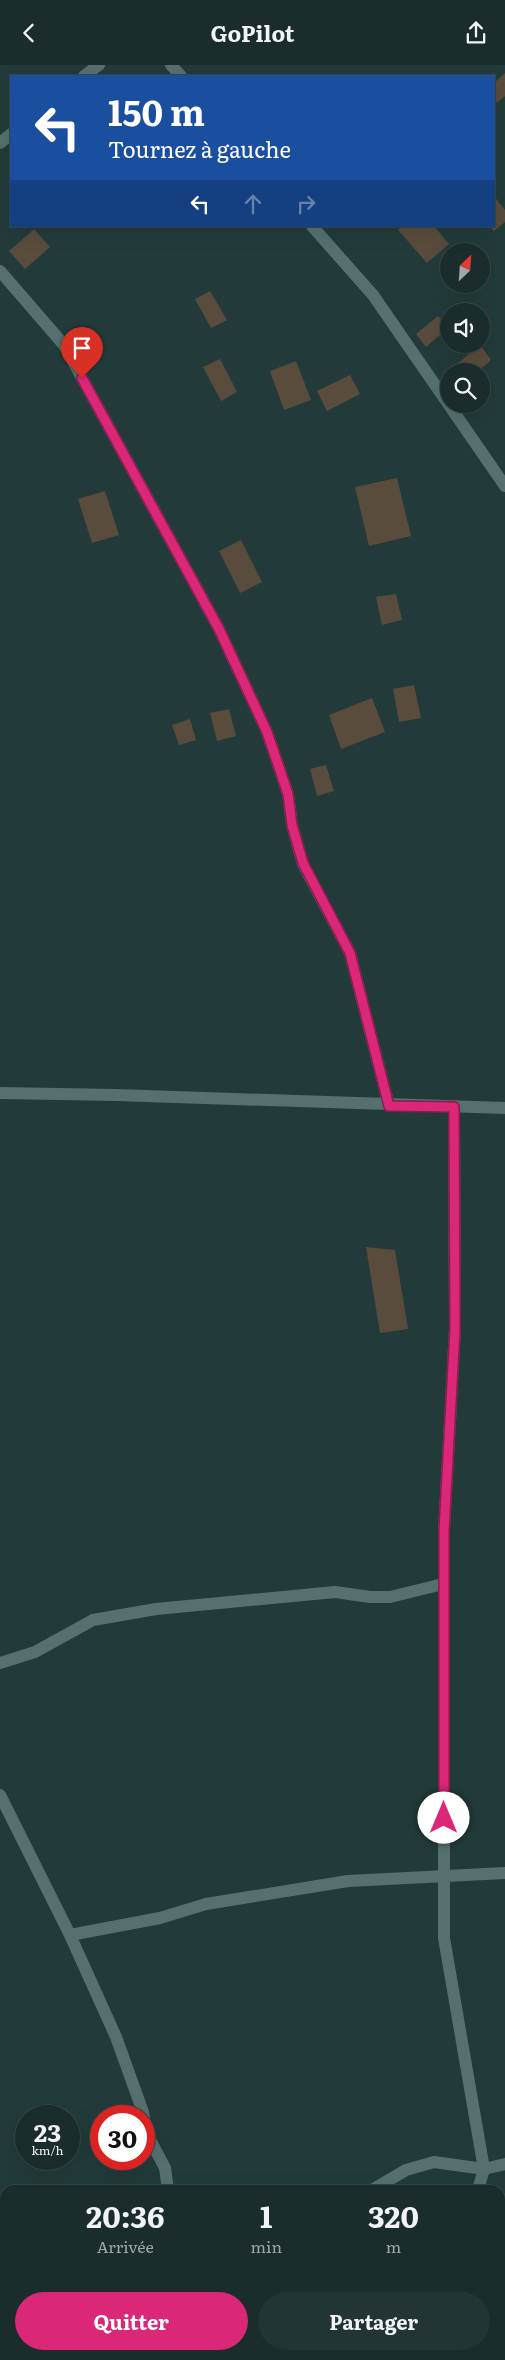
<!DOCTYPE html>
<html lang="fr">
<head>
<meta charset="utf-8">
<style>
	:root { --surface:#1a2c2c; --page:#233434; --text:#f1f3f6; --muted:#9fa7a9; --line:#384848; --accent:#db2777 }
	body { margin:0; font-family:Literata,serif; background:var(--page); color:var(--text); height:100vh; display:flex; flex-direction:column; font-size:19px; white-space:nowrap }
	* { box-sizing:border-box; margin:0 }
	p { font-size:16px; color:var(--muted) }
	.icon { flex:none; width:28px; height:28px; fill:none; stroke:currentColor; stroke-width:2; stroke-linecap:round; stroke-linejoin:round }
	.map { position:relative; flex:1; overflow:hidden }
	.drawer { position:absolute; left:0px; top:2120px; width:505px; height:175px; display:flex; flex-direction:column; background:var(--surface); border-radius:15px 15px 0 0; box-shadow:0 5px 20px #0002,0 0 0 1px var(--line) }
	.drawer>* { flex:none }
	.banner { position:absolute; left:10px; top:10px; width:485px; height:152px; border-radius:0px; box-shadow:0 5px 20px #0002,0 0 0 1px var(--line); background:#1a4fa0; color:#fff; overflow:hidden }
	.needle { width:32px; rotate:25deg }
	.buttons { position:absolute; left:440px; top:178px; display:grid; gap:10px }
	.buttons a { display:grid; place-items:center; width:50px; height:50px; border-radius:50%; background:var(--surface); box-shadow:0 5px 20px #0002,0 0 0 1px var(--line); font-size:25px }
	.speed { position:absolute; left:15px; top:2040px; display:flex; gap:10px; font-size:25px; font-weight:700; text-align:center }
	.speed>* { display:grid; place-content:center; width:65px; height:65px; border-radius:50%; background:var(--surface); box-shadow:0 5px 20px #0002,0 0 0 1px var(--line); line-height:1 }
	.speed small { font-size:12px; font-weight:400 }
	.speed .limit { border:8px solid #d22; background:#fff; color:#111 }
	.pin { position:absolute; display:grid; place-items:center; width:42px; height:42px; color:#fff; margin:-51px -21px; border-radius:50% 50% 50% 0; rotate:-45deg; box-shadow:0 0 5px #0007 }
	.pin .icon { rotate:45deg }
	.me { position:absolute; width:55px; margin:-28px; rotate:0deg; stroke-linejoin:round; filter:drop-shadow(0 0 4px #0008) }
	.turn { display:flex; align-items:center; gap:18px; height:105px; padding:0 15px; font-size:22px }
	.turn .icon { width:65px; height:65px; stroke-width:2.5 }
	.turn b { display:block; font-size:35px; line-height:42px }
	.lanes { display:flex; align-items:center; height:48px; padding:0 15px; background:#0003; justify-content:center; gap:25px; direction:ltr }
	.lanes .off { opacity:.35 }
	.eta { display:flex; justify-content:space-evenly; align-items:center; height:85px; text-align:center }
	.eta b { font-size:30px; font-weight:700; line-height:35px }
	.cta { display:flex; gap:10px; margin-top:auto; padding:10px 15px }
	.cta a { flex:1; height:58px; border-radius:30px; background:var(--accent); color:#fff; font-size:20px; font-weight:700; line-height:58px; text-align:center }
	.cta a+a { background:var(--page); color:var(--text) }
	header { display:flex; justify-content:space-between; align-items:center; height:65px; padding:0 15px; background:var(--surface); font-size:22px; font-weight:700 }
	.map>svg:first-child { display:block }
	.building { fill:#594c3c }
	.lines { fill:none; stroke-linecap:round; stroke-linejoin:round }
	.minor { stroke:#567070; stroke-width:12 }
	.route-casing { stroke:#8e194d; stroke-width:12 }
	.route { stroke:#db2777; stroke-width:9 }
</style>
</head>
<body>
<header><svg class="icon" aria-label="back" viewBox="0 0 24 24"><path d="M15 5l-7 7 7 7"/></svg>GoPilot<svg class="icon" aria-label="share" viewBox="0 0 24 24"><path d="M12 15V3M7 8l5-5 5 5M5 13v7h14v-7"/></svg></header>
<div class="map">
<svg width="505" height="2295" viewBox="0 0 505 2295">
	<rect width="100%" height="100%" fill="#223b3a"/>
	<path class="building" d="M505,8v23l-8,7 -3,-8v-12z
		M494,131l11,14v12l-11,9 -4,-5h4z
		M402,161h32l15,18 -22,19 -29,-33z
		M34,164l16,18 -25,22 -16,-18z
		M210,226l17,29 -16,8 -16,-29z
		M438,251l10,12 -22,19 -10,-13z
		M480,280l11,15 -13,11h-15l-6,-7z
		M220,294l17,33 -16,9 -18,-34z
		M296,296l15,39 -27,10 -14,-39z
		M350,310l10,19 -33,17 -10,-20z
		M397,413l14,58 -42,10 -14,-59z
		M105,426l14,44 -27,8 -14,-44z
		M241,475l21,42 -22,11 -21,-42z
		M396,529l6,26 -20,5 -6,-28z
		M414,620l7,33 -22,4 -6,-33z
		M372,633l13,34 -44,17 -12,-34z
		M229,644l7,27 -19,5 -7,-28z
		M190,654l6,21 -17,5 -7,-20z
		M326,700l8,26 -17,5 -7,-27z
		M366,1182l29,3 13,79 -28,4z"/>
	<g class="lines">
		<path class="minor" d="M171,0l10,11
			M84,11l15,-11
			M0,78l11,-9
			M312,161l61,69 132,191
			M0,206l64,74 155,284 48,103 21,62 4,31 11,39 47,89 39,153
			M0,1028l116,2 389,13
			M0,1598l35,-11 58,-32 63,-11 179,-17 35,5h20l53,-13
			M0,1730l70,140 46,102 27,75 3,20 19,36 3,22
			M70,1870l90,-17 46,-14 142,-23 157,-8
			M372,2125l34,-20 28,-8 50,7 -40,-231v-408l11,-201 -1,-222
			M478,2125l6,-21 21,-5
			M0,2225l5,-1
			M233,2290l2,5
			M392,2295l4,-5"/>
	</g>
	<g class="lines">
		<defs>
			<path id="route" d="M82,313l137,251 48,103 21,62 4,31 11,38 47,90 39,153 65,1 1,222 -11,202v287"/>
		</defs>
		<use href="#route" class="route-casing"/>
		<use href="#route" class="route"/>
	</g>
</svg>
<div class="buttons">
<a><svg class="needle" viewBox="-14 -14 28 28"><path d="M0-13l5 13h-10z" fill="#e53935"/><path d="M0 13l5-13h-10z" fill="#9fa7a9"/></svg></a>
<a><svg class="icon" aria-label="sound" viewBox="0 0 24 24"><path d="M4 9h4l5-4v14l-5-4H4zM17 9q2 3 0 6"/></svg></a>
<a><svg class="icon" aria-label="search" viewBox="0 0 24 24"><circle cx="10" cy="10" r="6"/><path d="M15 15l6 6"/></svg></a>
</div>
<div class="speed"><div>23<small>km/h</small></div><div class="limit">30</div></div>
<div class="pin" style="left:82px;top:313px;background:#d93025"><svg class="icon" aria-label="arrive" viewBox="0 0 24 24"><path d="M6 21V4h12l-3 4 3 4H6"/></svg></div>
<svg class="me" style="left:444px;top:1753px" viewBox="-20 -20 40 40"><circle r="19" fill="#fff"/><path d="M0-13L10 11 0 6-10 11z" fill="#db2777"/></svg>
<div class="banner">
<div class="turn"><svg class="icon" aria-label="left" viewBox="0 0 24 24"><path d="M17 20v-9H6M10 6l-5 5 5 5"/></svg><div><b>150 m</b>Tournez à gauche</div></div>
<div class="lanes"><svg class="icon" aria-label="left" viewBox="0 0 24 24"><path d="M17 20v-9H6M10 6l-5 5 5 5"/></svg><svg class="icon off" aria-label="ahead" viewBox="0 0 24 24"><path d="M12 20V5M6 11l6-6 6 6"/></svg><svg class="icon off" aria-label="right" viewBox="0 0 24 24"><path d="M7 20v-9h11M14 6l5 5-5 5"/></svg></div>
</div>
<section class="drawer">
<div class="eta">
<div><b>20:36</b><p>Arrivée</p></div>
<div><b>1</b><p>min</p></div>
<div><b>320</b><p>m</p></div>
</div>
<div class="cta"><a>Quitter</a><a>Partager</a></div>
</section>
</div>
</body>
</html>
